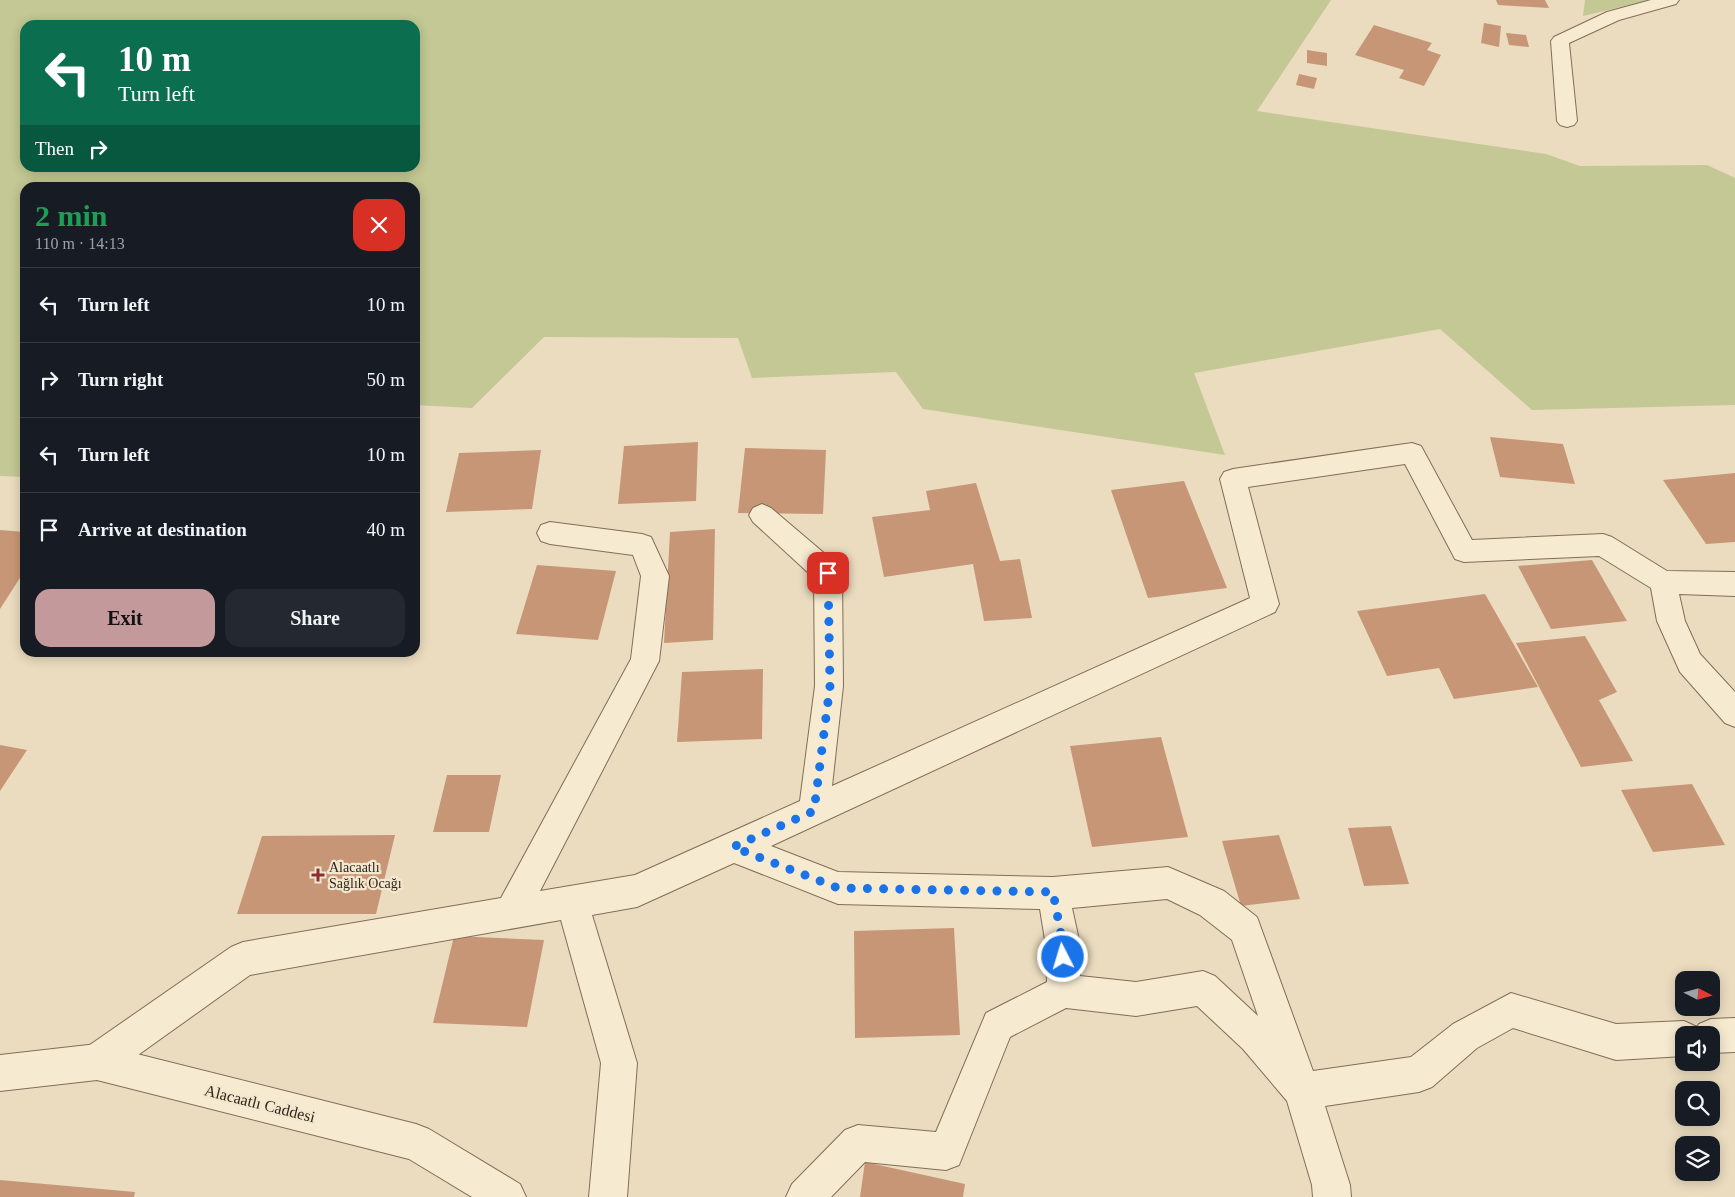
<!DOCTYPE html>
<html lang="en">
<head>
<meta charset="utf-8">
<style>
	:root { --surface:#171b24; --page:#242831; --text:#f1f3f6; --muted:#9ea1a6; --line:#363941; --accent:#c4999c }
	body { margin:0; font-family:Georgia,serif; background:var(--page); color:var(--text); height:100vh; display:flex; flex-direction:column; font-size:19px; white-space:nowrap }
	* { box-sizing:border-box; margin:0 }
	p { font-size:16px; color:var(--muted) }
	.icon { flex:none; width:28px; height:28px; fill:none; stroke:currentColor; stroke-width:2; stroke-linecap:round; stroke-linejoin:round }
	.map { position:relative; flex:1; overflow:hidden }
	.drawer { position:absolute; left:20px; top:182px; width:400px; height:475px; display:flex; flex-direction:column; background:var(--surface); border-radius:15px; box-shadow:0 2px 12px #0003 }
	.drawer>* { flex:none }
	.top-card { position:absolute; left:20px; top:20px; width:400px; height:152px; border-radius:15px; box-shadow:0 2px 12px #0003; background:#0b6e4f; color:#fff; overflow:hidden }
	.needle { width:32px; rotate:96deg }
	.tools { position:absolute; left:1675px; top:971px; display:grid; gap:10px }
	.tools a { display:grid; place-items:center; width:45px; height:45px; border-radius:10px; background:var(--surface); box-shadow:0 2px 12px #0003; font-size:25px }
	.pin { position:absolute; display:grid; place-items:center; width:42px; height:42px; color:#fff; margin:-21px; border-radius:10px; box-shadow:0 2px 8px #0006 }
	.me { position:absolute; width:55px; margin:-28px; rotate:355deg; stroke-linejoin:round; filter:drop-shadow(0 0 4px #0008) }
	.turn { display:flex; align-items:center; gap:18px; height:105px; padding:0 15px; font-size:22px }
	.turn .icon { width:65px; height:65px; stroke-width:2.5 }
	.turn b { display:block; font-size:35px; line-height:42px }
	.then { display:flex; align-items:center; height:48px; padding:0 15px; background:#0003; gap:10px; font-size:19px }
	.round { display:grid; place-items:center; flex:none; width:52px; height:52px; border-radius:15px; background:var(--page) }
	.overview { display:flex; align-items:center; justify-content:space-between; height:85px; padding:0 15px }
	h1 { font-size:30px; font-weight:700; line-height:38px; color:#1e9e55 }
	.cta { display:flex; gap:10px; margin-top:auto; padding:10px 15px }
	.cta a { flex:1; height:58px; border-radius:15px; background:var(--accent); color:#111; font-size:20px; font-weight:700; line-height:58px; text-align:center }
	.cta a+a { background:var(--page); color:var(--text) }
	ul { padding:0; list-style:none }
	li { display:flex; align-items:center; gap:15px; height:75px; padding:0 15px; border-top:1px solid var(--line) }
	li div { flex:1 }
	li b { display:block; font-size:19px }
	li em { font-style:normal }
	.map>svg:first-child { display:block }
	.green { fill:#c3c894; fill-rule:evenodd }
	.building { fill:#c79676 }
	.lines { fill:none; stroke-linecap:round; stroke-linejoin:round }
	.minor-casing { stroke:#826d58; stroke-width:2 }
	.tertiary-casing { stroke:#826d58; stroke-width:2 }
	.minor { fill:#f6ead1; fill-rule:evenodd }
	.tertiary { fill:#f6ead1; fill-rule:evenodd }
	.route { stroke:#1a73e8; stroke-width:9; stroke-dasharray:0 16.2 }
	.poi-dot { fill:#8e2c2f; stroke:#f3e7ce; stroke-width:2 }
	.labels { text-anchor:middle; stroke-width:4.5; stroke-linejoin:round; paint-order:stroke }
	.poi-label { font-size:14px; fill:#32261c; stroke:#f3e7ce; text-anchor:start }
	.near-street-label { font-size:16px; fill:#32261c; stroke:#f3e7ce }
</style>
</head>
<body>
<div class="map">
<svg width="1735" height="1197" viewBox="0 0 1735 1197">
	<rect width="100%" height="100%" fill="#ebdcbf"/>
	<path class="green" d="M0,0h1331l-74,111 289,43 34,12 127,-1 28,13v227l-203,5 -92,-81 -246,44 31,82 -302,-46 -27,-37 -144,6 -14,-40 -194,-1 -72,71 -57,-3v-217h-390v289l-25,-1zM25,25h390v143h-390z
		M1585,0h65l-67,16z"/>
	<path class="building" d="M1496,0h49l4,8 -51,-3z
		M1484,23l17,3 -2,21 -18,-4z
		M1374,25l58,18 -5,7 14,5 -17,31 -25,-8 5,-8 -49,-15z
		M1506,33l20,2 3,12 -20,-2z
		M1307,50l20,3v13l-20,-3z
		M1299,74l18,4 -3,11 -18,-4z
		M1490,437l73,7 12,40 -75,-7z
		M698,442l-2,59 -78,3 6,-58z
		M745,448l81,2 -3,64 -85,-1z
		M541,450l-9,59 -86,3 13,-59z
		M1735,473v69l-29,2 -43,-64z
		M1184,481l43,107 -79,10 -37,-108z
		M976,483l24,78 20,-2 12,59 -48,3 -11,-57 -89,13 -12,-60 58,-7 -4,-19z
		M715,529l-2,111 -49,3 6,-111z
		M0,530l25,2v38l-25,39z
		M1592,560l35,61 -76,8 -33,-63z
		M537,565l79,6 -18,69 -82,-6z
		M1485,594l53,93 -84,12 -15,-31 -52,8 -30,-65z
		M1585,636l32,56 -18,8 34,61 -52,6 -65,-124z
		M763,669l-1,70 -85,3 5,-70z
		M1161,737l27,100 -96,10 -22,-101z
		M0,745l27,5 -27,41z
		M447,775h54l-12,57h-56z
		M1692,784l33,61 -72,7 -32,-62z
		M1391,826l18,58 -45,2 -16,-58z
		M395,835l-19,79h-139l25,-78z
		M1279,835l21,64 -59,7 -19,-65z
		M954,928l6,107 -105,3 -1,-107z
		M454,936l90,4 -17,87 -94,-4z
		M865,1162l100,22 -2,13h-103z
		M0,1180l135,12 -1,5h-134z"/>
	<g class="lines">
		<defs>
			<path id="minor" d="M1651,0h28l-3,4 -57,16 -50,23 8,78 -3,4 -7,2 -7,-2 -3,-4 -6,-80 3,-4 53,-25z
				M1412,443l9,3 51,94 131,-6 9,3 55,34 68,1v24l-56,-2 6,27 15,33 35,38v35l-10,-4 -45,-51 -23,-51 -6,-33 -52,-32 -135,6 -9,-3 -50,-95 -157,23 31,117 -4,8 -504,234 67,26 215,5 115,-10 56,24 33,26 56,154 98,-14 42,-33 58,-31 105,31 68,-3 13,6 2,-3 12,-5 24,-1v34l-24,1v-18h-27v21l-68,4 -103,-32 -36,20 -45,39 -13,5 -94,14 25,79 1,12h-38l-1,-12 -25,-84 -44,-52 -46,-43 -61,10 -70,-8 -56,29 -51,128 -13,5 -81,-8 -34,35h-45l6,-13 53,-54 13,-5 78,7 50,-119 61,-31 -2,-42 -5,-31 -202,-5 -104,-41 -97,44 -45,8 45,148 -10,134h-38l12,-134 -40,-143 -311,55 -140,100 -13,5 -13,-5 -5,-13 5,-13 147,-102 12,-5 258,-44 130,-239 10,-83 -8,-21 -83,-11 -9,-3 -4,-8 4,-8 9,-3 92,12 9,3 18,39 -10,85 -119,230 95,-16 165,-74 15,-115 -1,-108 -61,-56 -4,-7 4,-7 9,-4 9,4 67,57 4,8 1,113 -11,100 418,-188 -30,-119 4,-7 9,-3zM1167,899l33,16 32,25 26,76 -43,-40 -12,-5 -67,11 -56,-6 -1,-36 -7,-32z"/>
			<path id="tertiary" d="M97,1044l319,80 13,5 91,55 6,13h-54l-63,-38 -312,-79 -97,11v-36z"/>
		</defs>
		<use href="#minor" class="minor-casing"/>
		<use href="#tertiary" class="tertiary-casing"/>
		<use href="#minor" class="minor"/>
		<use href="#tertiary" class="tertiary"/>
	</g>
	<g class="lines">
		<path class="route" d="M828,573l2,113 -16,125 -81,36 105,41 215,4 9,48 1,17"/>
	</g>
	<path class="poi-dot" d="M315.5 867.5h5v5h5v5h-5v5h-5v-5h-5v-5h5z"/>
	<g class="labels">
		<g class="poi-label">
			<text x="329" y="872">Alacaatlı<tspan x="329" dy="16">Sağlık Ocağı</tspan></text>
		</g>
		<g class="near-street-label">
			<text transform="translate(260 1103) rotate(14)" y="6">Alacaatlı Caddesi</text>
		</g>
	</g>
</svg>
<div class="tools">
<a><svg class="needle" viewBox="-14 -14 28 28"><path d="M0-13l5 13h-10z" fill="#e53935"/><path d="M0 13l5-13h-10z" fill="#9ea1a6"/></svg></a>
<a><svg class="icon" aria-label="sound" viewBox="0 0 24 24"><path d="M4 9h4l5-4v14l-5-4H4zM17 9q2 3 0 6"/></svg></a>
<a><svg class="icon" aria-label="search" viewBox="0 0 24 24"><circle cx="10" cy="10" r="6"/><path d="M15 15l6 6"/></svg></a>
<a><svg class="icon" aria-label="layers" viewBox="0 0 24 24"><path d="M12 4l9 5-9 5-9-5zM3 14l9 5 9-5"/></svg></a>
</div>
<div class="pin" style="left:828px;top:573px;background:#d93025"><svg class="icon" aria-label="arrive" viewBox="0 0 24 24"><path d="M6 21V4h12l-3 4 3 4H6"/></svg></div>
<svg class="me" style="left:1063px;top:957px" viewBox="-20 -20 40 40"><circle r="17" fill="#1a73e8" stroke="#fff" stroke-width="3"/><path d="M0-11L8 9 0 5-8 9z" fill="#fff"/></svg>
<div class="top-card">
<div class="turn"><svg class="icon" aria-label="left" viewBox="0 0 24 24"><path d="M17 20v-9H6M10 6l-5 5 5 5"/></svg><div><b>10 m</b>Turn left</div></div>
<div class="then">Then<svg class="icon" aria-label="right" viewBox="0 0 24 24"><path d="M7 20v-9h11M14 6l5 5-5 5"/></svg></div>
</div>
<section class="drawer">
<div class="overview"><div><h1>2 min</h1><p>110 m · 14:13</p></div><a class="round" style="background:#d93025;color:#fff"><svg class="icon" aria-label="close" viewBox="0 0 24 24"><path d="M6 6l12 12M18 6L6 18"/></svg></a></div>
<ul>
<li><svg class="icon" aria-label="left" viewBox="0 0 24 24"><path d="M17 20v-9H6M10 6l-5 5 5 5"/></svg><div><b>Turn left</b></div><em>10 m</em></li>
<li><svg class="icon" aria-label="right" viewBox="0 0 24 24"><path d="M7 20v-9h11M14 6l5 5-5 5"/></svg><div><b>Turn right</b></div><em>50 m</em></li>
<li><svg class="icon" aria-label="left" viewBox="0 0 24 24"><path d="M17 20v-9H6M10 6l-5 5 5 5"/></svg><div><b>Turn left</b></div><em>10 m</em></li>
<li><svg class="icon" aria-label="arrive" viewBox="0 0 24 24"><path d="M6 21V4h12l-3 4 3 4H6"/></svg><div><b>Arrive at destination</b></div><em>40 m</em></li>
</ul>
<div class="cta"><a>Exit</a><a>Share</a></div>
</section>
</div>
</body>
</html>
